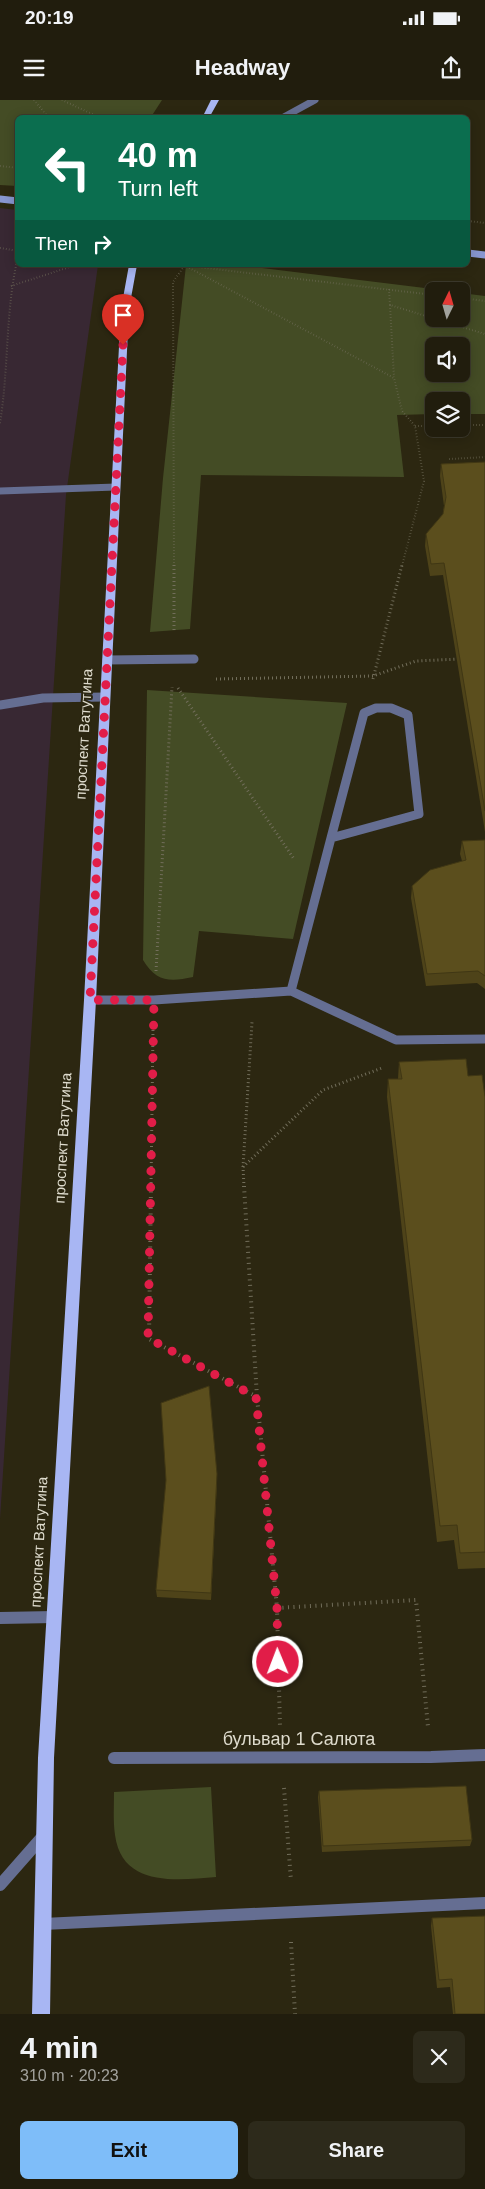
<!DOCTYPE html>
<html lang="en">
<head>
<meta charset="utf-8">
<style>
	:root { --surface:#211d0d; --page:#2d2a1b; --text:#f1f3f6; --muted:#a2a29d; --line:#3e3b2e; --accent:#7ebdf9 }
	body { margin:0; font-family:Helvetica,sans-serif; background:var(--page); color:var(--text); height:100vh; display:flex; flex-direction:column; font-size:19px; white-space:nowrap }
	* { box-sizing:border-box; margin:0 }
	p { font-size:16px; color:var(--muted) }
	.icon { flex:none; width:28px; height:28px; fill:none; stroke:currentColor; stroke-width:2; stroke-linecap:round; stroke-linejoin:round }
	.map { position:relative; height:1914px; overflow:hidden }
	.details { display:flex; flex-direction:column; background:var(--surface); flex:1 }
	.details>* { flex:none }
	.guide { position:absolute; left:15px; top:15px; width:455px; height:152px; border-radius:8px; box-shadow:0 2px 12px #0003,0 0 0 1px var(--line); background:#0b6e4f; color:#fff; overflow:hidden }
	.needle { width:32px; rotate:5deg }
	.fabs { position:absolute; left:425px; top:182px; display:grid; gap:10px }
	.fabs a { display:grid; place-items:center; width:45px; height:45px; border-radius:8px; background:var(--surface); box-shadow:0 2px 12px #0003,0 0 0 1px var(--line); font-size:25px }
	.pin { position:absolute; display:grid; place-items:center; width:42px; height:42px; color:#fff; margin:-51px -21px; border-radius:50% 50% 50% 0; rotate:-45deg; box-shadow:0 0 5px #0007 }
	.pin .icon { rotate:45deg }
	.me { position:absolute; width:55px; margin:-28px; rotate:359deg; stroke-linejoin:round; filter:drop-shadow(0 0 4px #0008) }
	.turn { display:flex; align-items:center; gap:18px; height:105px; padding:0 20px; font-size:22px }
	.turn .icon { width:65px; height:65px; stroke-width:2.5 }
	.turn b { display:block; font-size:35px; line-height:42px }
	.then { display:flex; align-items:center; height:48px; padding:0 20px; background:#0003; gap:10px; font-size:19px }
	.round { display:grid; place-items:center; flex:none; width:52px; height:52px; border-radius:8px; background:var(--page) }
	.overview { display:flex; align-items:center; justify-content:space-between; height:85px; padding:0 20px }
	h1 { font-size:30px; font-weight:600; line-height:38px }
	.action { display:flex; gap:10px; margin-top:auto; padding:10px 20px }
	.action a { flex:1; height:58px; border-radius:8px; background:var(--accent); color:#111; font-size:20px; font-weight:600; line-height:58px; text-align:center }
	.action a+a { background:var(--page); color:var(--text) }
	.status { display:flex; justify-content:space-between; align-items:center; height:35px; padding:0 25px; background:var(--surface); direction:ltr }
	.status svg { height:14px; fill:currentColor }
	header { display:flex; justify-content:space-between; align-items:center; height:65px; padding:0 20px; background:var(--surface); font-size:22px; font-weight:600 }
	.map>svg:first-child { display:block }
	.commercial { fill:#382833 }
	.green { fill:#444c25; fill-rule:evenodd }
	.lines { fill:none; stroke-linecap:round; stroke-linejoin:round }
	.path-far2 { stroke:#726e5b; stroke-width:2; stroke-dasharray:0.5 2.5; stroke-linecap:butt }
	.path-far1 { stroke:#726e5b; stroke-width:3; stroke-dasharray:1 3; stroke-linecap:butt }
	.path { stroke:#726e5b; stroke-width:4; stroke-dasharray:1 4.5; stroke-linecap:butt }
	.service-far2 { stroke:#656e92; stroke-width:7 }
	.service-far1 { stroke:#656e92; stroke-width:9 }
	.service { stroke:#656e92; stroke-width:12 }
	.pedestrian { stroke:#656e92; stroke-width:12 }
	.minor { stroke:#656e92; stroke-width:7 }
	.secondary { stroke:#8896d0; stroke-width:7 }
	.primary { fill:#a8b6f3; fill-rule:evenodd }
	.wall { fill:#4e4319 }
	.shaded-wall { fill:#403714 }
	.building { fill:#5b4e1d; stroke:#403714 }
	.route { stroke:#e11d48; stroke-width:9; stroke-dasharray:0 16.2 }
	.labels { text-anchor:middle; stroke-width:4; stroke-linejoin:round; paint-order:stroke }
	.street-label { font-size:15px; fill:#dedbcd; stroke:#2c2711 }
	.near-street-label { font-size:18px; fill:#dedbcd; stroke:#2c2711 }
</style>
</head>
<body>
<div class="status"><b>20:19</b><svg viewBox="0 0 49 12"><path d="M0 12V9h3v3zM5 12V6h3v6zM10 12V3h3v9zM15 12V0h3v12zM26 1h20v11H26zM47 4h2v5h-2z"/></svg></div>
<header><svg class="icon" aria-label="menu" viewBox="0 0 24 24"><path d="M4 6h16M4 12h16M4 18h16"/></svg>Headway<svg class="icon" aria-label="share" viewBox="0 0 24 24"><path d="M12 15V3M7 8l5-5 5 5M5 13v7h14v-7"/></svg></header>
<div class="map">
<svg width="485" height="1914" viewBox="0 0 485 1914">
	<rect width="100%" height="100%" fill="#2c2711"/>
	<path class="commercial" d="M0,108l17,2 1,55h80l-32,230 -66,1024z"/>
	<path class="green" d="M0,0h162l-11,17 -133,1 -1,68 -17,-1z
		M186,165h52l211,26h-15v28h27v-26l24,3v118h-24v-13h-27v13l-37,1 7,62 -203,-2 -11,154 -40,3 13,-154zM434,246h27v28h-27z
		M147,590l200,13 -54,236 -94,-8 -6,46c-23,5 -37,5 -50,-17z
		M211,1687l5,90c-38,3 -94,11 -101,-42 -2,-14 -1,-28 -1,-43z"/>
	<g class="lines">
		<path class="path-far2" d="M34,0l15,18
			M62,0l39,18
			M0,66l18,2
			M468,121l17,2
			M0,148l18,3
			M181,165l253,30
			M184,165l210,113 8,33 13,15 9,55 -22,85
			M11,186l65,-21
			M389,189l1,16 95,29
			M461,198l24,3
			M390,205l4,72
			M0,323c9,-55 5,-112 18,-166
			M461,325h24
			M415,326h19
			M449,359l36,-2
			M174,466l-1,-284 12,-17"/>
		<path class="path-far1" d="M174,465v66
			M216,579l157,-3 43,-15 43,-2
			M373,579l29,-114
			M178,588l116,171
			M156,871l16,-284
			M243,1067l80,-77 59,-22
			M151,1087l2,-158
			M244,1087l-1,-20 9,-145"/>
		<path class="path" d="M151,1086l-2,153 108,58
			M244,1086l13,211 20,211 3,119
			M277,1508l139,-8 12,127
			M284,1688l7,93
			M291,1842l4,72"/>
		<path class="service-far2" d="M0,391l116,-4"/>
		<path class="service-far1" d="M107,560l87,-1
			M0,605l43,-7 62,-1
			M376,608h15l17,7 11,99 -88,24 33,-125z
			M291,891l40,-153
			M90,900h64l137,-9 105,49 89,-1"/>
		<path class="service" d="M0,1518l54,-1
			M0,1785l44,-50
			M43,1824l442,-21"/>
		<path class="pedestrian" d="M114,1658l317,-1 54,-2"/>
		<path class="minor" d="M282,18l33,-18"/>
		<path class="secondary" d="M0,99l18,2
			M468,153l17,2"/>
		<path class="primary" d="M211,0h8l-10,18h-7z
			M129,165h8l-8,44 -33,691 -42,758 -4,256h-18l6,-256 46,-758 37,-691z"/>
	</g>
	<path class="wall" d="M485,362v370l-42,-257 -13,1 -5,-30 1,-12 17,-20 1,-8 -4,-30 1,-12z
		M485,740v149l-8,-6 -51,3 -15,-88 1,-12 50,-25 -2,-7 2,-13z
		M399,962l69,14 17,21v471l-27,1 -4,-29 -17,2 -50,-445 1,-18h10z
		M217,1380l-6,120 -54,-3 -1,-7z
		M319,1691l153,49 -2,6 -148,6 -4,-55z
		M432,1818l53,96h-32l-3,-27 -13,1 -6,-62z"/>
	<path class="shaded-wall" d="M217,1374v6l-6,120v-7z"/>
	<path class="building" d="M485,362v349l-41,-248 -13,1 -5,-30 17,-20 3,-17 -5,-33z
		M485,740v136l-7,-5 -51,3 -15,-88 18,-16 36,-10 -4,-19z
		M466,959l2,17 14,-1 3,22v455l-25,1 -3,-28 -17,1 -52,-447h14l-3,-17z
		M209,1286l8,88 -6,119 -55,-3 10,-110 -5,-77z
		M466,1686l6,54 -149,6 -4,-55z
		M485,1816v98h-30l-3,-35 -13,1 -7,-62z"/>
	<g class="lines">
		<path class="route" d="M123,245l-33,655h64l-6,338 108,59 21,211 1,54"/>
	</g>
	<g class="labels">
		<g class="street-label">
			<text transform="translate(84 634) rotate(-87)" y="5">проспект Ватутина</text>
			<text transform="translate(63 1038) rotate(-87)" y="5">проспект Ватутина</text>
			<text transform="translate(39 1442) rotate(-87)" y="5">проспект Ватутина</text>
		</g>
		<g class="near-street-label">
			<text x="299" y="1645">бульвар 1 Салюта</text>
		</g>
	</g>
</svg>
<div class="fabs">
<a><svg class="needle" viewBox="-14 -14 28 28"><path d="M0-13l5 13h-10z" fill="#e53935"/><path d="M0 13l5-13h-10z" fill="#a2a29d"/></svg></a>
<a><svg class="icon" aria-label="sound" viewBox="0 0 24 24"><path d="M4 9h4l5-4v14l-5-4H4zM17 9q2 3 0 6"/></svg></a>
<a><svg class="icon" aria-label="layers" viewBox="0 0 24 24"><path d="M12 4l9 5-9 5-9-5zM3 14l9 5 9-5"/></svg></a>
</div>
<div class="pin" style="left:123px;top:245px;background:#d93025"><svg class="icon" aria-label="arrive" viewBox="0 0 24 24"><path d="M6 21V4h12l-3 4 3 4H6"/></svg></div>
<svg class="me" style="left:278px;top:1562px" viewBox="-20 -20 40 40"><circle r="17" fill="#e11d48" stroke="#fff" stroke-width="3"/><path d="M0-11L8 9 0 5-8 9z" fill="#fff"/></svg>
<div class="guide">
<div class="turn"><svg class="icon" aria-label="left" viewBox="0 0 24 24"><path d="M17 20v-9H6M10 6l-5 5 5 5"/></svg><div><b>40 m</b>Turn left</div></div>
<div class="then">Then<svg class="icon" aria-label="right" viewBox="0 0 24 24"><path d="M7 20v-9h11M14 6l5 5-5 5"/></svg></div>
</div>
</div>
<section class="details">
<div class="overview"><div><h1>4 min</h1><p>310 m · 20:23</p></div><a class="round"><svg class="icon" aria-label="close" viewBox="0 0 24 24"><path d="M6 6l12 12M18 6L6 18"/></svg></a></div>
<div class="action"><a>Exit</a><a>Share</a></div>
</section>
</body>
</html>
